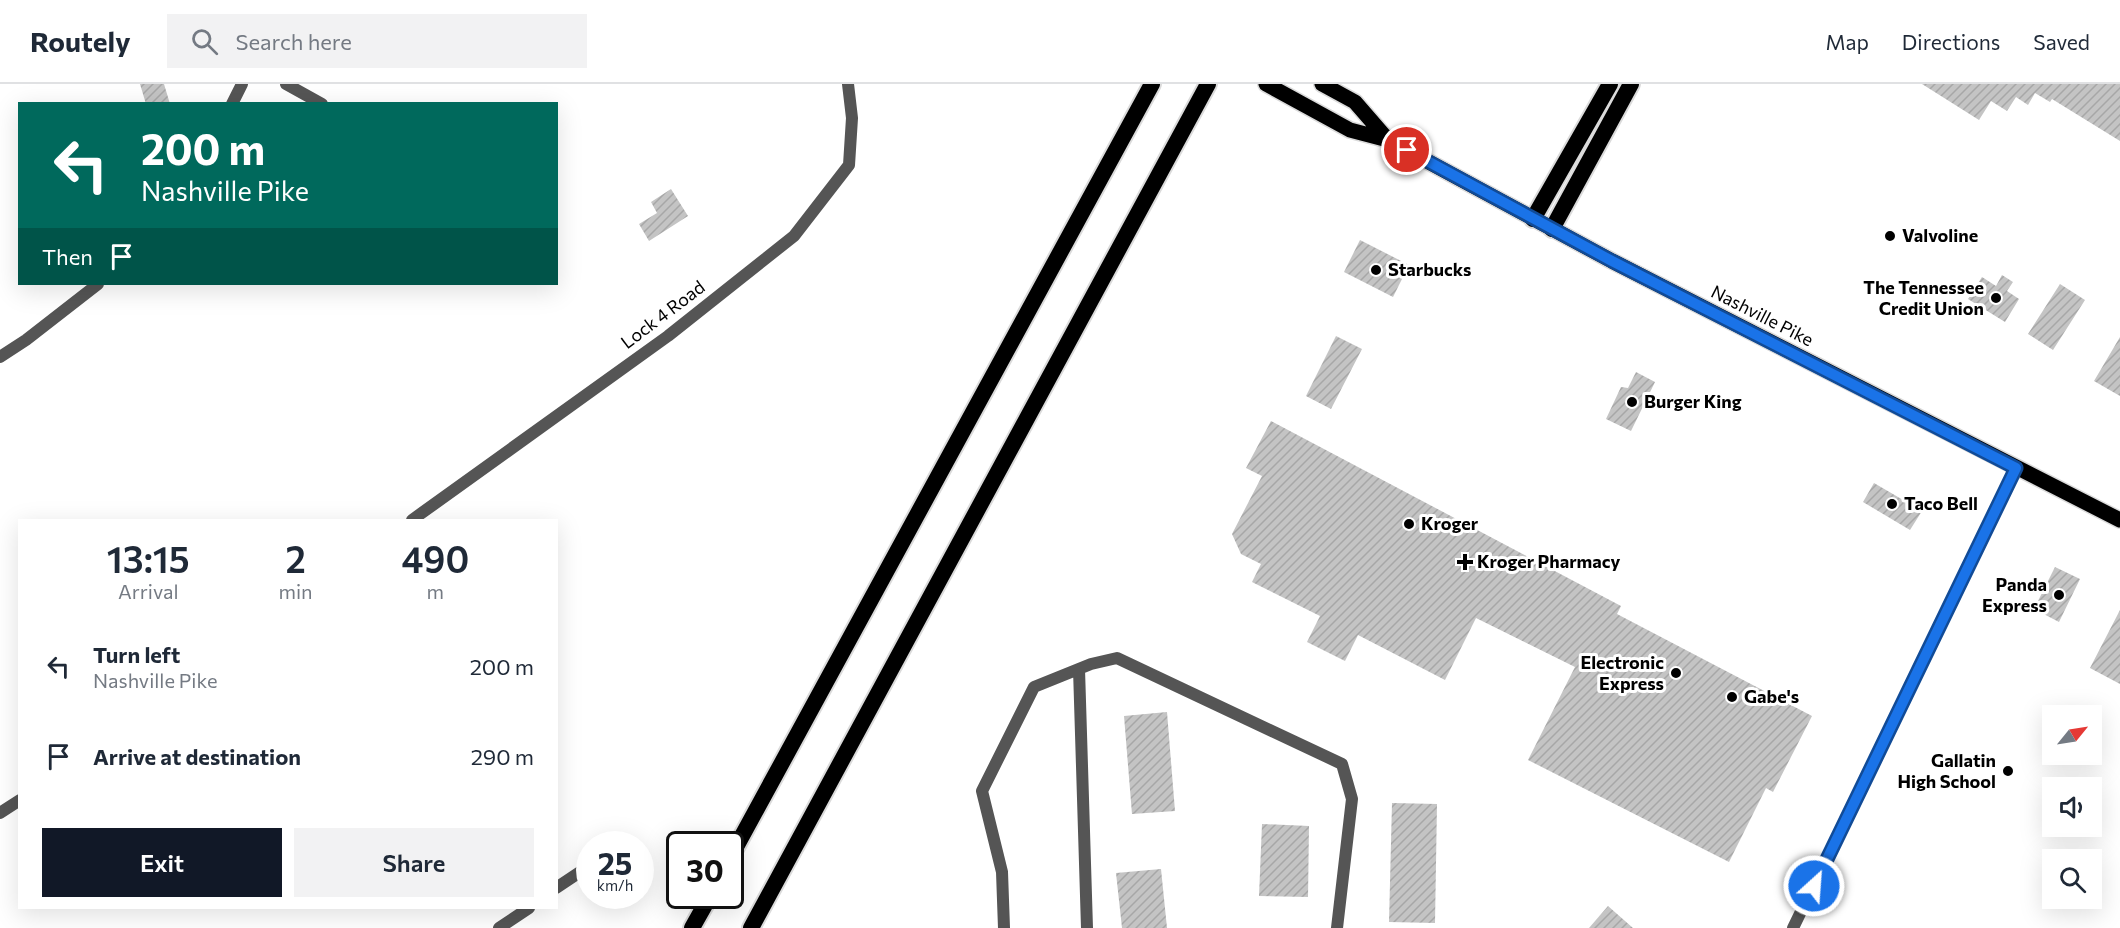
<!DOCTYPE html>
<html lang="en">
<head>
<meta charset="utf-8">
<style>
	:root { --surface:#fff; --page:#f2f2f3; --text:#1f2937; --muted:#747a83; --line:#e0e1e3; --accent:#111827 }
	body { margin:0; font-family:Commissioner,sans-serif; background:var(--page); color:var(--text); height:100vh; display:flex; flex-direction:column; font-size:22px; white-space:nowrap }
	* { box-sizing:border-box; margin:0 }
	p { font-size:20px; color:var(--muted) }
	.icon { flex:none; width:33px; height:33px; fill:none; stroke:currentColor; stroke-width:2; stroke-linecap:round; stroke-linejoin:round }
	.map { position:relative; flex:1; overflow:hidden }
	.sheet { position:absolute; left:18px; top:435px; width:540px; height:390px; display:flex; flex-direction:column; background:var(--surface); border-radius:0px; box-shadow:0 6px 24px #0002 }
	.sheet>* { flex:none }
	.top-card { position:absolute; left:18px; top:18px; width:540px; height:183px; border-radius:0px; box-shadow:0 6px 24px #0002; background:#00695c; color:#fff; overflow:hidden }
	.needle { width:39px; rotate:60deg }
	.fabs { position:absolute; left:2042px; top:621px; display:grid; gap:12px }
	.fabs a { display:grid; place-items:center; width:60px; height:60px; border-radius:0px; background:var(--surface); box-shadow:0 6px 24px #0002; font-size:30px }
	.speed { position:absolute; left:576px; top:747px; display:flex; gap:12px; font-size:30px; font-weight:700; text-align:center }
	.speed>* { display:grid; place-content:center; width:78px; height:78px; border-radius:50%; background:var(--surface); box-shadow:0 6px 24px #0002; line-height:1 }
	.speed small { font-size:15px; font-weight:400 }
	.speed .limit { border:3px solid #111; border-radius:9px; background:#fff; color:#111 }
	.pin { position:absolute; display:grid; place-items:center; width:51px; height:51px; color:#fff; margin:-26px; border:3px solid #fff; border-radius:50%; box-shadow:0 2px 6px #0007 }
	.me { position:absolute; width:66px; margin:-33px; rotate:26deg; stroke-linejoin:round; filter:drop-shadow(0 0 4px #0008) }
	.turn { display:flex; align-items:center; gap:21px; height:126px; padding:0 24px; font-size:27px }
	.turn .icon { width:78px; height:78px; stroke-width:2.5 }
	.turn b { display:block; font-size:42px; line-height:51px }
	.then { display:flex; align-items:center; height:57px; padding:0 24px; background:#0003; gap:12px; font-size:22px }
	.eta { display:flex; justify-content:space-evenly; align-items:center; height:102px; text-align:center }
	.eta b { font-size:36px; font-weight:600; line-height:42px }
	.action { display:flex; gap:12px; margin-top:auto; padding:12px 24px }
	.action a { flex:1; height:69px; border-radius:0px; background:var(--accent); color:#fff; font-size:24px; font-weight:600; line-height:69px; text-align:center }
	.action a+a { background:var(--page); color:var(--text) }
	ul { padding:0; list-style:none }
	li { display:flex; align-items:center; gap:18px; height:90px; padding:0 24px }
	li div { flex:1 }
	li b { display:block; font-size:22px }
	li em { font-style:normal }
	header { display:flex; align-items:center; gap:36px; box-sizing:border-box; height:84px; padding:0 30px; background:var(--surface); border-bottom:2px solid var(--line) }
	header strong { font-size:28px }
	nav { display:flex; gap:33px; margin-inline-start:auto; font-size:21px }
	.search { width:420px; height:54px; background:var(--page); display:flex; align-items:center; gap:15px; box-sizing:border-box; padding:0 21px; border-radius:0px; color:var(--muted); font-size:22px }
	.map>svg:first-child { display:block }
	.building { fill:url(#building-hatch) }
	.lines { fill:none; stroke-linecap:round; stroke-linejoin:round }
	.primary-casing { stroke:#dbdbdb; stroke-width:18 }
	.trunk-casing { stroke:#dbdbdb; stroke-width:20 }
	.minor { stroke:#555; stroke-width:12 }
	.primary { stroke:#000; stroke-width:15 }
	.trunk { stroke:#000; stroke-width:16 }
	.route-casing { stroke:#114b97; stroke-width:15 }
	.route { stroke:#1a73e8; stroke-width:10 }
	.poi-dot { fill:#000; stroke:#fff; stroke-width:2 }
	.labels { text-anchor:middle; stroke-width:6; stroke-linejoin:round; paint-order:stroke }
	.poi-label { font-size:18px; font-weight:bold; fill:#000; stroke:#fff; text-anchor:start }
	.street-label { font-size:18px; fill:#000; stroke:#fff }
</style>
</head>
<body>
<header>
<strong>Routely</strong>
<div class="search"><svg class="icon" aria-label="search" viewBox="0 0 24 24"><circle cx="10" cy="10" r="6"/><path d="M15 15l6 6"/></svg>Search here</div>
<nav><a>Map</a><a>Directions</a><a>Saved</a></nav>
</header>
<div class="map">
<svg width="2120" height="844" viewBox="0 0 2120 844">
	<defs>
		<pattern id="building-hatch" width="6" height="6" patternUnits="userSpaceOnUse" patternTransform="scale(1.5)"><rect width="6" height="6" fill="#c4c4c4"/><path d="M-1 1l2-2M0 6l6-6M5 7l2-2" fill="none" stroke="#a7a7a7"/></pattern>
	</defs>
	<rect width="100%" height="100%" fill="#fff"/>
	<path class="building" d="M140,0h24l6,20h-24z
		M1922,0h198v57l-68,-42 -2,3 -15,-9 -7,12 -12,-8 -9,14 -16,-10 -12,19z
		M671,105l17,27 -39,25 -10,-17 18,-11 -6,-11z
		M1360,156l49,25 -16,32 -49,-25z
		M2002,191l11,7 -6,9 12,8 -14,23 -37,-23 14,-22 14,9z
		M2060,200l25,16 -32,50 -25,-16z
		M1336,252l26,13 -31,60 -25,-13z
		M2120,253v59l-26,-15z
		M1636,288l19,10 -24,49 -25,-12 15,-32 7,1z
		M1271,337l350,185 -4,8 195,102 -39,76 -7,-4 -37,74 -201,-102 47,-93 -99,-49 -31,62 -87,-45 -13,26 -38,-19 13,-26 -68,-34 9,-18 -20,-10 -9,-20 30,-58 -16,-8z
		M1874,399l48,28 -12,19 -47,-28z
		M2055,483l25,12 -21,43 -25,-13z
		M2120,526v74l-30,-16z
		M1167,628l8,99 -43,3 -8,-98z
		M1392,719l45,1 -2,119 -46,-1z
		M1262,740l47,2 -1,71 -49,-1z
		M1161,785l6,59h-45l-6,-55z
		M1608,822l25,22h-44z"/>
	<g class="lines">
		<defs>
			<path id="primary" d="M1266,0l84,46 38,10 224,121 508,259
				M1322,0l33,18 33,38"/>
			<path id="trunk" d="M1533,135l77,-135
				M1552,145l79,-145
				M730,774l422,-774
				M692,844l18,-32
				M751,844l457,-844"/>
		</defs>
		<use href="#primary" class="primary-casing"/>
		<use href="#trunk" class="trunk-casing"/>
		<path class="minor" d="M286,0l36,20
			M232,20l10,-20
			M0,273l26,-17 72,-56
			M412,436l256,-184 126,-100 55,-71 3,-47 -4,-34
			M1079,585l8,259
			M0,729l20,-13
			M556,804l27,-18
			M499,844l30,-20
			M1004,844l-2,-56 -20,-81 52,-104 57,-23 26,-6 225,106 10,35 -15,129
			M1793,844l223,-460"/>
		<use href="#primary" class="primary"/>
		<use href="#trunk" class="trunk"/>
	</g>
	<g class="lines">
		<defs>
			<path id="route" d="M1407,66l205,111 404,207 -202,418"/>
		</defs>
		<use href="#route" class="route-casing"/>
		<use href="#route" class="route"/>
	</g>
	<g class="poi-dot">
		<circle cx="1890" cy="152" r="6"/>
		<circle cx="1376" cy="186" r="6"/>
		<circle cx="1996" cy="214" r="6"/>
		<circle cx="1632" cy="318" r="6"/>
		<circle cx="1892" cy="420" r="6"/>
		<circle cx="1409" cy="440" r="6"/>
		<path d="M1462 469h6v6h6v6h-6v6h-6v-6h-6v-6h6z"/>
		<circle cx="2059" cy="511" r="6"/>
		<circle cx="1676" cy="589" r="6"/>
		<circle cx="1732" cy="613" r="6"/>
		<circle cx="2008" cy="687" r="6"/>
	</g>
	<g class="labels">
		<g class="poi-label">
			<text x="1902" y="158">Valvoline</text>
			<text x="1388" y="192">Starbucks</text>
			<text x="1984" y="210" text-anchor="end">The Tennessee<tspan x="1984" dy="21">Credit Union</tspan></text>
			<text x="1644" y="324">Burger King</text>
			<text x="1904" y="426">Taco Bell</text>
			<text x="1421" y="446">Kroger</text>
			<text x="1477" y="484">Kroger Pharmacy</text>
			<text x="2047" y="507" text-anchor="end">Panda<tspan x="2047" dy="21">Express</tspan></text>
			<text x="1664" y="585" text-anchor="end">Electronic<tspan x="1664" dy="21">Express</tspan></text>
			<text x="1744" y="619">Gabe's</text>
			<text x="1996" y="683" text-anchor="end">Gallatin<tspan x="1996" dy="21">High School</tspan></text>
		</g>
		<g class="street-label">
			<text transform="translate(663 231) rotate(-37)" y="6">Lock 4 Road</text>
			<text transform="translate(1762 232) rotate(27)" y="6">Nashville Pike</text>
		</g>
	</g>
</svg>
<div class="fabs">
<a><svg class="needle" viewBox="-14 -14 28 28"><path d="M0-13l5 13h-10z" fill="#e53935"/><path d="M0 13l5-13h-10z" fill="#747a83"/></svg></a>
<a><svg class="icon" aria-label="sound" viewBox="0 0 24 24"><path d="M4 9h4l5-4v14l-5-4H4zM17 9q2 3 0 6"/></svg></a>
<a><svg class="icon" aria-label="search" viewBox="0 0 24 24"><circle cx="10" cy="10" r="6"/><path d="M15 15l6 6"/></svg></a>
</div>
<div class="speed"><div>25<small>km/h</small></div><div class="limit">30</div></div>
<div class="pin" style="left:1407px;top:66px;background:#d93025"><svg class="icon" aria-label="arrive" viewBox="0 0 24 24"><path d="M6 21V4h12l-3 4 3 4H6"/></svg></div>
<svg class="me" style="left:1814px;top:802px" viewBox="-20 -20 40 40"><circle r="17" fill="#1a73e8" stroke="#fff" stroke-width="3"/><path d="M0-11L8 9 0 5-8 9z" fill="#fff"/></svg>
<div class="top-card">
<div class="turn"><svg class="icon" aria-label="left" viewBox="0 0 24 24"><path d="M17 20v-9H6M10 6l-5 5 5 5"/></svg><div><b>200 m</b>Nashville Pike</div></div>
<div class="then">Then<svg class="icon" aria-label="arrive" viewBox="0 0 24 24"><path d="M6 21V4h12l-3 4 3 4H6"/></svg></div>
</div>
<section class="sheet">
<div class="eta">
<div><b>13:15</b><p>Arrival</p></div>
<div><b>2</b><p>min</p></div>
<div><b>490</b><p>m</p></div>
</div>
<ul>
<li><svg class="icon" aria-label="left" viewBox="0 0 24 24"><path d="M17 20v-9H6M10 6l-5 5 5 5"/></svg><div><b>Turn left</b><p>Nashville Pike</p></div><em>200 m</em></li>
<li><svg class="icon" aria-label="arrive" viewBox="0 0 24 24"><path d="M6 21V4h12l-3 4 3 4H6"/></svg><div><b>Arrive at destination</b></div><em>290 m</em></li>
</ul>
<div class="action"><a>Exit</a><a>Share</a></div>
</section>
</div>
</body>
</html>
